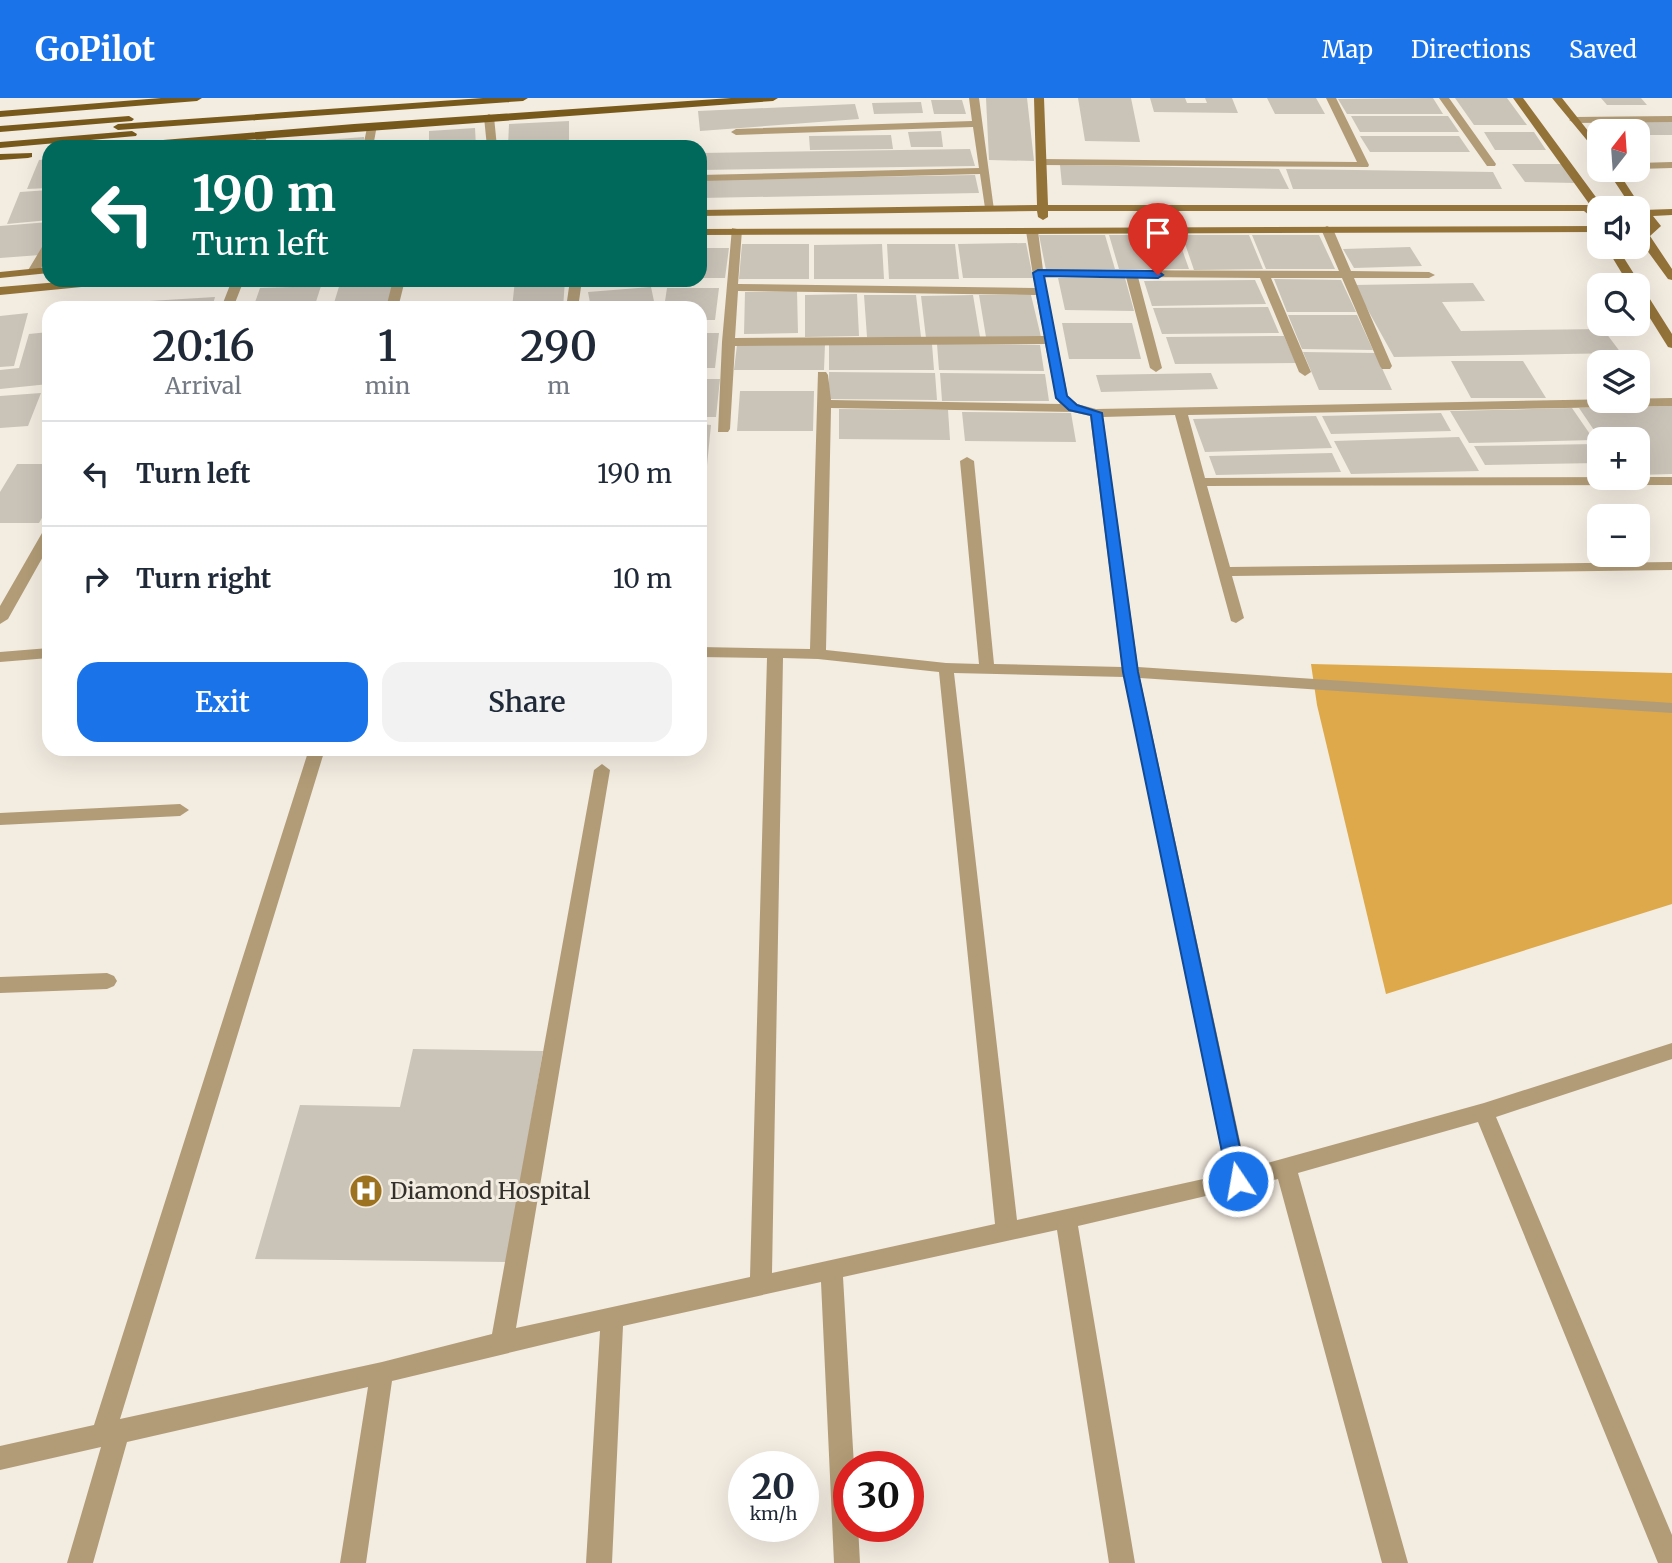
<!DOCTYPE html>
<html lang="en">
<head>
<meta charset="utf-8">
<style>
	:root { --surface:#fff; --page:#f2f2f3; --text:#1f2937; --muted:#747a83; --line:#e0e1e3; --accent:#1a73e8 }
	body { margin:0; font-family:Merriweather,serif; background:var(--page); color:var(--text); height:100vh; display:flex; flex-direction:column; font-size:26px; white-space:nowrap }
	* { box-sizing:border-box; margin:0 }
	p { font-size:23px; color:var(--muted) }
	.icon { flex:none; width:38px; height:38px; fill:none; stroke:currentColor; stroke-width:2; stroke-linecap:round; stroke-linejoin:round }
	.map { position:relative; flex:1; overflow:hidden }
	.side { position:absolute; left:42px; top:203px; width:665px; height:455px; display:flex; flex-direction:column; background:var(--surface); border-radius:21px; box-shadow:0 7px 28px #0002 }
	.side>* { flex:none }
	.banner { position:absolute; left:42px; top:42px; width:665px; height:147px; border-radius:21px; box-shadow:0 7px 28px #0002; background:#00695c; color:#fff; overflow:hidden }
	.needle { width:46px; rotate:17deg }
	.fabs { position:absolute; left:1587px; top:21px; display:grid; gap:14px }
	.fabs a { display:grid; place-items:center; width:63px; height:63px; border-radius:14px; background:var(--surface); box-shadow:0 7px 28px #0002; font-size:35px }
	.speed { position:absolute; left:728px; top:1353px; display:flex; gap:14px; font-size:35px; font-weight:700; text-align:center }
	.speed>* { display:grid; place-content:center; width:91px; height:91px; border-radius:50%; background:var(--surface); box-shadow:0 7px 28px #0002; line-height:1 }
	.speed small { font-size:18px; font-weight:400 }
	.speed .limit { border:10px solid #d22; background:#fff; color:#111 }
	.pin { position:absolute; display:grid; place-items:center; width:60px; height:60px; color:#fff; margin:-72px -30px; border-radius:50% 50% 50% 0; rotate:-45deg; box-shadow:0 0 7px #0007 }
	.pin .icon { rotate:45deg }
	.me { position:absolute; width:77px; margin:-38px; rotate:348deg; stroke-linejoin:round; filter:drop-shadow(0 0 5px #0008) }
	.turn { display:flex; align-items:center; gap:24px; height:147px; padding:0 35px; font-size:32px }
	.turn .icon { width:91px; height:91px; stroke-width:2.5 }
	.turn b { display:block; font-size:49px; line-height:60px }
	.eta { display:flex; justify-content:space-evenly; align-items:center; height:119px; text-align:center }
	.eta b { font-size:42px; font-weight:600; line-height:49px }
	.primary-button { display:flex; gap:14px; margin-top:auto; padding:14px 35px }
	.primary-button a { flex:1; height:80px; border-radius:21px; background:var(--accent); color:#fff; font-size:28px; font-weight:600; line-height:80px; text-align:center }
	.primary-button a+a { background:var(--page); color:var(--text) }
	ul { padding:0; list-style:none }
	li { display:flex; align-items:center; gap:21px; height:105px; padding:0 35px; border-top:2px solid var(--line) }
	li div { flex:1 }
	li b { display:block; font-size:26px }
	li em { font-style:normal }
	header { display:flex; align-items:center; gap:42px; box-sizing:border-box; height:98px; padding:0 35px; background:var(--accent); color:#fff }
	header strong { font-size:33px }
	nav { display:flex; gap:38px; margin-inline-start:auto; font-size:24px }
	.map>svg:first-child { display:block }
	.forest { fill:#dda94a }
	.building { fill:#cac3b8 }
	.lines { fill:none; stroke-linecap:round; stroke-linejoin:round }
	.lane { fill:#b29c77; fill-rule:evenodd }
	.street { fill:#b29c77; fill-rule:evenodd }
	.secondary { fill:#947339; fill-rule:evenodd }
	.primary { fill:#78591c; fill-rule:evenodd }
	.route { fill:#1a73e8; stroke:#114b97; stroke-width:2 }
	.labels { text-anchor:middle; stroke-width:6; stroke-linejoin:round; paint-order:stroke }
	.near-poi-label { font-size:23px; fill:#33302c; stroke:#f3ece1; text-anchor:start }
</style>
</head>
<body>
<header>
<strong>GoPilot</strong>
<nav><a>Map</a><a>Directions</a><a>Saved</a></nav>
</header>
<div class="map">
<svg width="1672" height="1465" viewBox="0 0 1672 1465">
	<rect width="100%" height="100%" fill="#f3ece1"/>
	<path class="forest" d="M1311,566l361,9v231l-286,90 -69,-289z"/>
	<path class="building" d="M986,0h41l7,63 -45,-1z
		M1078,0h53l9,44 -55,-1z
		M1150,0h35l2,5h20l-2,-5h27l6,15 -84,-1z
		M1267,0h49l9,16h-50z
		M1433,0l10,16h-96l-9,-15z
		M1455,0h52l20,27h-53z
		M1601,0h40l6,7h-40z
		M931,2h31l4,14h-32z
		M921,4l2,11 -49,1 -2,-11z
		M855,6l4,15 -159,12 -2,-20z
		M1351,18h97l11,16h-99z
		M569,23v22l-61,3 1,-22z
		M1635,24h37v13h-25z
		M475,30l1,19h-47v-16z
		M941,33l2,16h-32l-3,-15z
		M1484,34h50l12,18h-51z
		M891,37l2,14 -83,1 -1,-14z
		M1360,38h99l11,16h-100z
		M364,39v10h-66v-5z
		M970,51l5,17 -275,4v-17z
		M49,61v29l-22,1 12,-29z
		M1512,66h51l14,19 -52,-1z
		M1060,67l219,4 10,20 -227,-4z
		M1286,71l207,3 9,17h-209z
		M975,77l4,18 -279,5v-18z
		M49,92v30l-42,4 13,-32z
		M49,124v9l-9,24 -40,3v-32z
		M1039,137h66l10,34 -69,1z
		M1109,137h68l12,34h-70z
		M1182,137h67l14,34 -69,1z
		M1252,137h67l16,34h-69z
		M1026,145l7,35h-70l-5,-34z
		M742,146h67v35h-70z
		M882,146l2,35h-70v-34z
		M887,146h68l4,35h-70z
		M1410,149l12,19 -68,2 -11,-19z
		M700,150h29l-4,30h-25z
		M1058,180h67l9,33 -69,-1z
		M1274,181l67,1 15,32h-69z
		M341,182h54l-5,21 -56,2z
		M515,182h50l-2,28h-51z
		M1255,182l11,24 -114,2 -8,-25z
		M1473,185l12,18 -43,1 19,29 142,-2 18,24 -227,4 -40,-72z
		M321,188l-7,22h-61l7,-20z
		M651,189l4,19 -64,2 -3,-16z
		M667,190h52l-4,32h-15v-12h-36z
		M797,193l1,42 -54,1 1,-42z
		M857,196l2,42 -54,1v-42z
		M864,197h52l5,42h-54z
		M973,197l7,42 -54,1 -5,-42z
		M979,197h52l10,42h-55z
		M215,199l-3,11h-82l3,-6z
		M388,206l-1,4h-47l-1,-2z
		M1268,209l11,26 -117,1 -9,-26z
		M28,215l-14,53 -14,1v-51z
		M1288,217h69l16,35 -71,-1z
		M1062,225h70l9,36h-72z
		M49,234v52l-49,5v-19l19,-2 10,-34z
		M700,235h19l-4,35h-15z
		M1284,238l12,27 -121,1 -9,-27z
		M829,245l103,1 2,26h-105z
		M825,246l-1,26h-90l3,-25z
		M937,246l103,1 4,26 -105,-1z
		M1303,254l72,1 17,37h-73z
		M1451,263h72l23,37h-75z
		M829,274l106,1 2,27 -108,-1z
		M940,275l105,1 4,27h-107z
		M1211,275l7,16 -117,3 -5,-17z
		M700,281h20l-4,38h-16z
		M740,293h74l-1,40h-76z
		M41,295l-13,33 -28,2v-32z
		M1672,308v68l-34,1v-36h-38l-21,-31z
		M1572,310l22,32 -125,3 -19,-32z
		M839,311l109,1 2,30 -111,-1z
		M962,314l109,1 5,29 -111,-1z
		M1441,315l10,18 -120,3 -9,-18z
		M1316,318l16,32 -127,4 -12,-33z
		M700,326l11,1 -4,40h-7z
		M1459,339l20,34 -128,3 -17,-33z
		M1595,346l5,6v13l-115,2 -11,-19z
		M1332,355l9,19 -125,3 -7,-19z
		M17,366h32v42l-10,17h-39v-31z
		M413,951l130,2 -36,211 -252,-3 45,-154 100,2z"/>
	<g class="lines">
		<path class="lane" d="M489,16l5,3 3,30h-10l-3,-30z
			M368,25l9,2 -4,22h-10z
			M259,34l9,2 -5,13h-10z"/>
		<path class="street" d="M969,0h10l15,112 -9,-2 -5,-34 -280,7v-6l279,-7 -6,-41 -237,8 -5,-3 5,-3 236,-8z
			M1326,0h10l33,67 -1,2 -327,-2 -5,-3 5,-3 316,3z
			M1439,0h10l47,66 -1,2h-8z
			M1672,18v6l-98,1 -5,-3 5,-3z
			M1672,64v6l-34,1v-6z
			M1327,128l6,3 18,42 78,1 6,3 -6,3h-75l38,88 -2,3h-8l-2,-3 -38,-88h-71l40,94 -6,4 -6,-4 -39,-94 -122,-1 24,91 -6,4 -6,-4 -24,-91 -82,-1 24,121 9,7 19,5 576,-11v8l-484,9 17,63 467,-1v8l-465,1 23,81 442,-5v8l-440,6 12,42 -8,5 -5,-2 -56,-206 -72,2 35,250 534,36v10l-532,-35 106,491 238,-66 188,-60v16l-176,58 176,418v28h-14l-180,-441 -180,51 110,390h-26l-104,-384 -200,47 57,337h-26l-52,-333 -214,47 11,189h-5v60h9l2,37h-26l-13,-281 -198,44 -11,237h-26l14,-232 -208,50 -26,182h-26l28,-176 -241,55 -34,121h-26l34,-116 -101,23v-24l94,-21 215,-676h16l-205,670 262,-57 110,-28 102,-564 8,-6 8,6 -94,558 234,-51 17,-619 -67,-1v-10l110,2 8,-277h8l2,3 3,25 229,4 -4,-6 -11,-54 -310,2 -5,83 -2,3h-10l4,-90 10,-114 10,2 -4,54 297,4 -9,-57 6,-3 6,3 5,39 296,1 -18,-42zM738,193l298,4 8,41 -309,2zM831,310l242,4 17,4 32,251 -128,-3 -20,-203 -7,-4 -7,4 19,203 -33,-1 -120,-13zM783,560l35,1 121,13 56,552 -223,49zM954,575l170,4 102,497 -209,46z
			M49,143v13l-10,18 -10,2 -2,-2 18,-30z
			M232,182h12l-11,28h-12z
			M393,182h12l-7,28h-12z
			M570,182h12l-4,28h-12z
			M49,431v17l-41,73 -8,5v-18l42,-73z
			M49,550v10l-49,4v-10z
			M180,706l9,6 -9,6 -180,9v-12z
			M107,875l7,3 3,5 -3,5 -7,3 -107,4v-16z"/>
		<path class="secondary" d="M1034,0h10l4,107h542l-77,-107h10l78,106 23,1 5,3h-29v4l-11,3 -5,-4h-536v6l-5,3 -5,-3 -1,-6 -337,5v-6l337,-5z
			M1552,0h10l38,48v10z
			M1607,72h10l26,40 29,-1v6l-19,1 8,10 -11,10 22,33v11l-4,-1 -30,-41v-6l11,-6 -11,-10v-8h-6z
			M1600,128v6l-900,3v-6z
			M1606,149h11l55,87v14l-4,-1 -30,-48v-14h-9z
			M49,169v6l-49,5v-6z
			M83,182h45l-6,3 -122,12v-8z"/>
		<path class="primary" d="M161,0h41l-5,3 -197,16v-6z
			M483,0h45l-5,3 -405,29 -5,-3 5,-3z
			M731,0h47l-5,3 -622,46h-41l5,-3 239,-20z
			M129,18l5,3 -2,2 -132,11v-6z
			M132,33l5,3 -1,2 -136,12v-6z
			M32,55v4l-4,1 -28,2v-6z"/>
	</g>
	<path class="route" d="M1038,172l120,1 5,4 -5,3 -114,-2 23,120 10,9 25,8 36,259 109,509 -2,6 -7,2 -7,-2 -3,-6 -105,-509 -32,-257 -22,-5 -13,-12 -23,-125z"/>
	<defs>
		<symbol id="hospital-disc" viewBox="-11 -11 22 22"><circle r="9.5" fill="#9c7220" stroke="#f3ece1"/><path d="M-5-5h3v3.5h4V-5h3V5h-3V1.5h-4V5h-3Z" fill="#fff"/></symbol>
	</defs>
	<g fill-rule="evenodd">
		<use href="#hospital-disc" x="347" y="1074" width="38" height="38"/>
	</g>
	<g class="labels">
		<g class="near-poi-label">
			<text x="390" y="1101">Diamond Hospital</text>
		</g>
	</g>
</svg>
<div class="fabs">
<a><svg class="needle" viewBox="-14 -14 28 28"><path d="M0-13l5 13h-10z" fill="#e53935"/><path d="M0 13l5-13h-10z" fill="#747a83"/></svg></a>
<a><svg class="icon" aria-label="sound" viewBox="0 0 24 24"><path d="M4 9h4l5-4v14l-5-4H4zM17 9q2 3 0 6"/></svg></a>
<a><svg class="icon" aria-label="search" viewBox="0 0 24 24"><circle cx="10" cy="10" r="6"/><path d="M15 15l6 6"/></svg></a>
<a><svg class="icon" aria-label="layers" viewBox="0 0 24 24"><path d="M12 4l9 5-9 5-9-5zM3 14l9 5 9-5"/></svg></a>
<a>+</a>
<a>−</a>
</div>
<div class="speed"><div>20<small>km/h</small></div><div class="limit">30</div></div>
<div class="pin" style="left:1158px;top:177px;background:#d93025"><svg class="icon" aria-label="arrive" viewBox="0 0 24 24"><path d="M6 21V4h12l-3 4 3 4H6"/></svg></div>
<svg class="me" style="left:1238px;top:1083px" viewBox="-20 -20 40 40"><circle r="17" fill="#1a73e8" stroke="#fff" stroke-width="3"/><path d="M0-11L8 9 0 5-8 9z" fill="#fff"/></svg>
<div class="banner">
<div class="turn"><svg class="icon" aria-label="left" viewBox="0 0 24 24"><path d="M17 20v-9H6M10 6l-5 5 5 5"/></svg><div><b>190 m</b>Turn left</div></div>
</div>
<section class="side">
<div class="eta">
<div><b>20:16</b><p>Arrival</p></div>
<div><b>1</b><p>min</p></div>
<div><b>290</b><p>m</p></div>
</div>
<ul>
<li><svg class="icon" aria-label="left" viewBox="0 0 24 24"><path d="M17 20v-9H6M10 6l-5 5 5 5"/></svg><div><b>Turn left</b></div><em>190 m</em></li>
<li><svg class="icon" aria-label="right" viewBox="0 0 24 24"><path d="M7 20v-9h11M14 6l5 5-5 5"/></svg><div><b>Turn right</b></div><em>10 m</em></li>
</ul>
<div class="primary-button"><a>Exit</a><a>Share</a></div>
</section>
</div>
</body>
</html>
